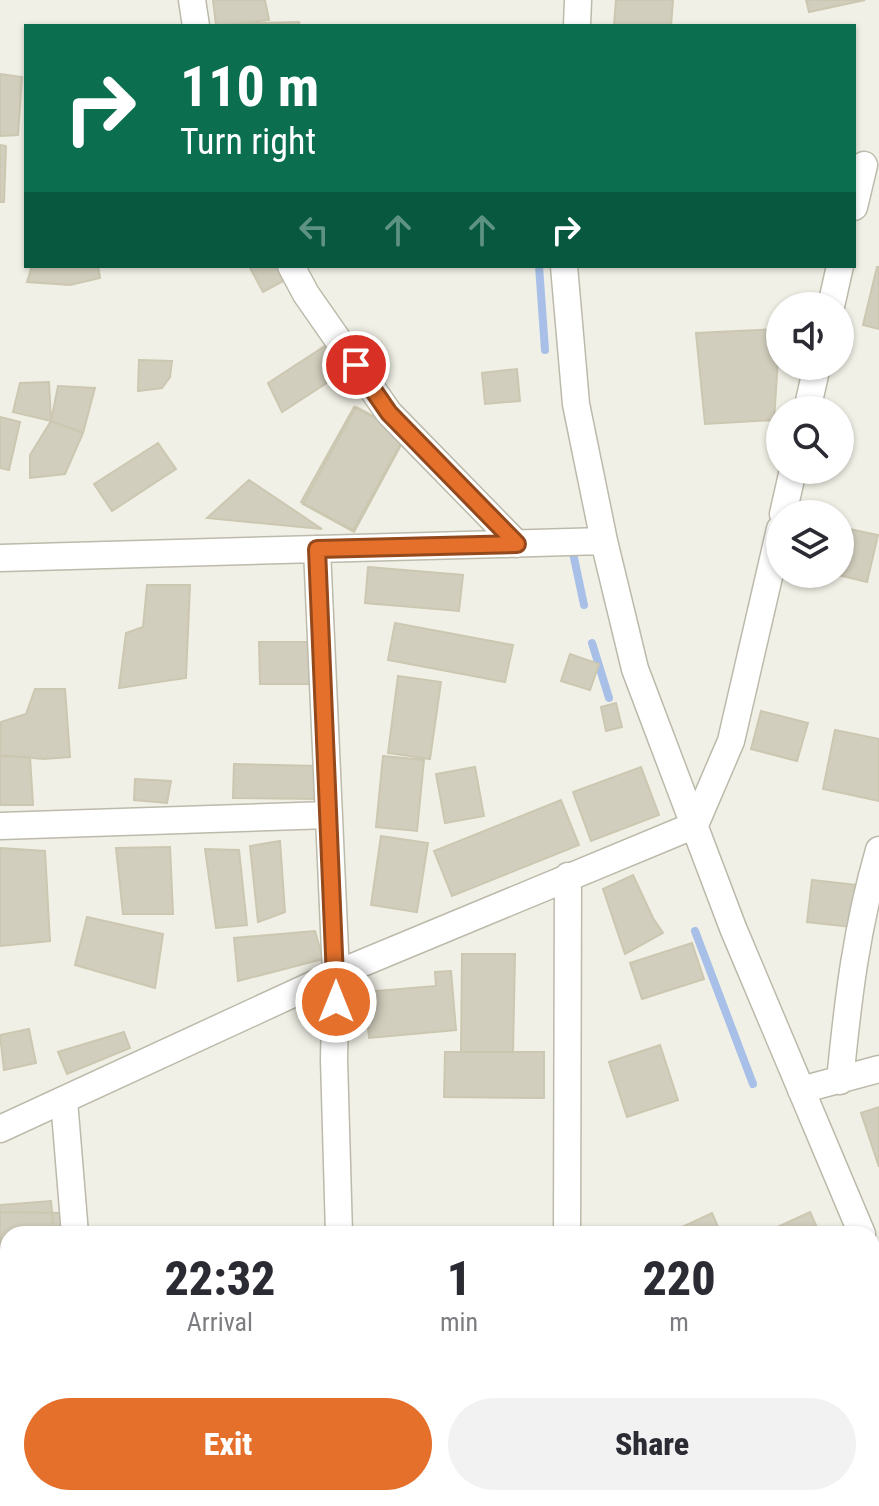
<!DOCTYPE html>
<html lang="en">
<head>
<meta charset="utf-8">
<style>
	:root { --surface:#fff; --page:#f2f2f3; --text:#2b2b33; --muted:#7c7c81; --accent:#e4702b }
	body { margin:0; font-family:"Roboto Condensed",sans-serif; background:var(--page); color:var(--text); height:100vh; display:flex; flex-direction:column; font-size:30px; white-space:nowrap }
	* { box-sizing:border-box; margin:0 }
	p { font-size:26px; color:var(--muted) }
	.icon { flex:none; width:44px; height:44px; fill:none; stroke:currentColor; stroke-width:2; stroke-linecap:round; stroke-linejoin:round }
	.map { position:relative; flex:1; overflow:hidden }
	.panel { position:absolute; left:0px; top:1226px; width:880px; height:280px; display:flex; flex-direction:column; background:var(--surface); border-radius:24px 24px 0 0; box-shadow:0 2px 6px #0004 }
	.panel>* { flex:none }
	.guide { position:absolute; left:24px; top:24px; width:832px; height:244px; border-radius:0px; box-shadow:0 2px 6px #0004; background:#0b6e4f; color:#fff; overflow:hidden }
	.fabs { position:absolute; left:766px; top:292px; display:grid; gap:16px }
	.fabs a { display:grid; place-items:center; width:88px; height:88px; border-radius:50%; background:var(--surface); box-shadow:0 2px 6px #0004; font-size:40px }
	.pin { position:absolute; display:grid; place-items:center; width:68px; height:68px; color:#fff; margin:-34px; border:4px solid #fff; border-radius:50%; box-shadow:0 2px 8px #0007 }
	.me { position:absolute; width:88px; margin:-44px; rotate:0deg; stroke-linejoin:round; filter:drop-shadow(0 0 6px #0008) }
	.turn { display:flex; align-items:center; gap:28px; height:168px; padding:0 24px; font-size:36px }
	.turn .icon { width:104px; height:104px; stroke-width:2.5 }
	.turn b { display:block; font-size:56px; line-height:68px }
	.lanes { display:flex; align-items:center; height:76px; padding:0 24px; background:#0003; justify-content:center; gap:40px; direction:ltr }
	.lanes .off { opacity:.35 }
	.eta { display:flex; justify-content:space-evenly; align-items:center; height:136px; text-align:center }
	.eta b { font-size:48px; font-weight:800; line-height:56px }
	.action { display:flex; gap:16px; margin-top:auto; padding:16px 24px }
	.action a { flex:1; height:92px; border-radius:48px; background:var(--accent); color:#fff; font-size:32px; font-weight:800; line-height:92px; text-align:center }
	.action a+a { background:var(--page); color:var(--text) }
	.map>svg:first-child { display:block }
	.lines { fill:none; stroke-linecap:round; stroke-linejoin:round }
	.stream { stroke:#a8c0e8; stroke-width:8 }
	.building { fill:#d2cebd; stroke:#ccc7b1; stroke-width:2 }
	.minor-casing { stroke:#bcbaaa; stroke-width:29 }
	.minor { stroke:#fff; stroke-width:26 }
	.route-casing { stroke:#94491c; stroke-width:20 }
	.route { stroke:#e4702b; stroke-width:14 }
</style>
</head>
<body>
<div class="map">
<svg width="879" height="1506" viewBox="0 0 879 1506">
	<rect width="100%" height="100%" fill="#f1f0e6"/>
	<g class="lines">
		<path class="stream" d="M539,266l6,84
			M573,553l11,52
			M592,643l17,55
			M695,931l58,153"/>
	</g>
	<path class="building" d="M213,0h52l4,20 -53,6z
		M616,0h57l-2,26 -57,-1z
		M806,0h59l-56,12z
		M299,22l1,4 -67,-2z
		M0,74l22,3 -4,58 -18,1z
		M0,145l6,1 -2,56h-4z
		M32,266h66l2,12 -30,7 -43,-3z
		M249,266h31l7,13 -24,13z
		M877,267h2v62l-16,-4z
		M780,329l-6,91 -69,4 -9,-91z
		M328,344l25,22 -71,46 -14,-29z
		M139,360l33,1 -2,16 -8,11 -24,3z
		M517,369l3,32 -35,3 -3,-31z
		M49,382l2,39 -38,-9 7,-29z
		M58,386l37,2 -12,45 -32,-12z
		M354,407l52,27 -53,96 -52,-28z
		M356,407l51,27 -53,98 -51,-28z
		M0,417l20,5 -11,48 -9,-2z
		M51,421l32,12 -18,41 -35,4v-23z
		M158,443l18,26 -64,42 -18,-27z
		M249,480l73,49 -115,-11z
		M840,527l38,8 -11,47 -33,-8h6z
		M368,567l95,8 -4,36 -94,-8z
		M147,585h43l-4,93 -67,10 7,-55 17,-6z
		M395,623l118,22 -8,37 -117,-22z
		M259,642h56l2,42h-57z
		M570,654l29,10 -9,26 -29,-9z
		M398,676l43,6 -11,77 -42,-6z
		M35,689h30l5,68 -27,2 -43,-4 1,-33 25,-8z
		M616,703l6,24 -16,4 -5,-24z
		M761,711l47,12 -11,38 -46,-12z
		M835,730l44,9v62l-56,-12z
		M0,756l30,1 3,48h-33z
		M383,756l41,4 -7,71 -41,-4z
		M234,764l84,2 -1,33 -84,-1z
		M475,767l9,49 -39,7 -9,-49z
		M641,767l18,48 -68,26 -18,-49z
		M135,779l36,2 -4,22 -33,-3z
		M561,800l18,45 -127,51 -18,-45z
		M381,836l47,7 -11,69 -46,-7z
		M280,841l5,71 -27,10 -8,-76z
		M170,847l3,67h-50l-7,-66z
		M0,848l45,3 5,90 -50,5z
		M205,849l34,1 8,75 -31,3z
		M633,875l20,43 10,15 -38,21 -22,-65z
		M812,880l44,5 -5,42 -44,-5z
		M87,917l76,17 -8,54 -80,-23z
		M315,931l8,28 -85,22 -4,-43z
		M692,943l12,36 -62,20 -12,-36z
		M462,954h53l-2,98h-52z
		M451,971l5,59 -87,8 -4,-46 71,-6 -1,-14z
		M29,1029l7,34 -32,7 -4,-35z
		M124,1032l6,16 -63,26 -9,-22z
		M660,1045l18,55 -51,17 -18,-55z
		M445,1052h99v46l-100,-1z
		M879,1107v60l-18,-54z
		M51,1201l3,33h-46v15h-8v-44z
		M0,1212l62,1v21h-54v102h-8z
		M810,1212l10,22h-58z
		M712,1213l9,21h-54z
		M8,1451v40l-8,1v-39z
		M50,1498h42l1,8h-42z
		M420,1498h49l1,8h-50z
		M664,1498h43l-41,8z"/>
	<g class="lines">
		<defs>
			<path id="minor" d="M192,0l4,26
				M577,26l1,-26
				M854,207l10,-42
				M291,266l15,28 83,119 128,131
				M564,266l12,138 28,137 31,128 98,259 129,306
				M831,306l9,-40
				M807,410l10,-44
				M783,514l10,-44
				M317,549l19,425 -2,85 5,175
				M0,558l604,-17
				M0,826l329,-11
				M840,1081c8,-82 16,-151 39,-231
				M801,1090l78,-21
				M64,1100l11,134
				M0,1129l336,-155 359,-149 36,-84 49,-212
				M567,1234l1,-358
				M872,1257l7,17
				M872,1416l7,2
				M99,1498v8
				M345,1498v8
				M571,1506v-8"/>
		</defs>
		<use href="#minor" class="minor-casing"/>
		<use href="#minor" class="minor"/>
	</g>
	<g class="lines">
		<defs>
			<path id="route" d="M336,1002l-19,-453 200,-5 -128,-131 -33,-48"/>
		</defs>
		<use href="#route" class="route-casing"/>
		<use href="#route" class="route"/>
	</g>
</svg>
<div class="fabs">
<a><svg class="icon" aria-label="sound" viewBox="0 0 24 24"><path d="M4 9h4l5-4v14l-5-4H4zM17 9q2 3 0 6"/></svg></a>
<a><svg class="icon" aria-label="search" viewBox="0 0 24 24"><circle cx="10" cy="10" r="6"/><path d="M15 15l6 6"/></svg></a>
<a><svg class="icon" aria-label="layers" viewBox="0 0 24 24"><path d="M12 4l9 5-9 5-9-5zM3 14l9 5 9-5"/></svg></a>
</div>
<div class="pin" style="left:356px;top:365px;background:#d93025"><svg class="icon" aria-label="arrive" viewBox="0 0 24 24"><path d="M6 21V4h12l-3 4 3 4H6"/></svg></div>
<svg class="me" style="left:336px;top:1002px" viewBox="-20 -20 40 40"><circle r="17" fill="#e4702b" stroke="#fff" stroke-width="3"/><path d="M0-11L8 9 0 5-8 9z" fill="#fff"/></svg>
<div class="guide">
<div class="turn"><svg class="icon" aria-label="right" viewBox="0 0 24 24"><path d="M7 20v-9h11M14 6l5 5-5 5"/></svg><div><b>110 m</b>Turn right</div></div>
<div class="lanes"><svg class="icon off" aria-label="left" viewBox="0 0 24 24"><path d="M17 20v-9H6M10 6l-5 5 5 5"/></svg><svg class="icon off" aria-label="ahead" viewBox="0 0 24 24"><path d="M12 20V5M6 11l6-6 6 6"/></svg><svg class="icon off" aria-label="ahead" viewBox="0 0 24 24"><path d="M12 20V5M6 11l6-6 6 6"/></svg><svg class="icon" aria-label="right" viewBox="0 0 24 24"><path d="M7 20v-9h11M14 6l5 5-5 5"/></svg></div>
</div>
<section class="panel">
<div class="eta">
<div><b>22:32</b><p>Arrival</p></div>
<div><b>1</b><p>min</p></div>
<div><b>220</b><p>m</p></div>
</div>
<div class="action"><a>Exit</a><a>Share</a></div>
</section>
</div>
</body>
</html>
